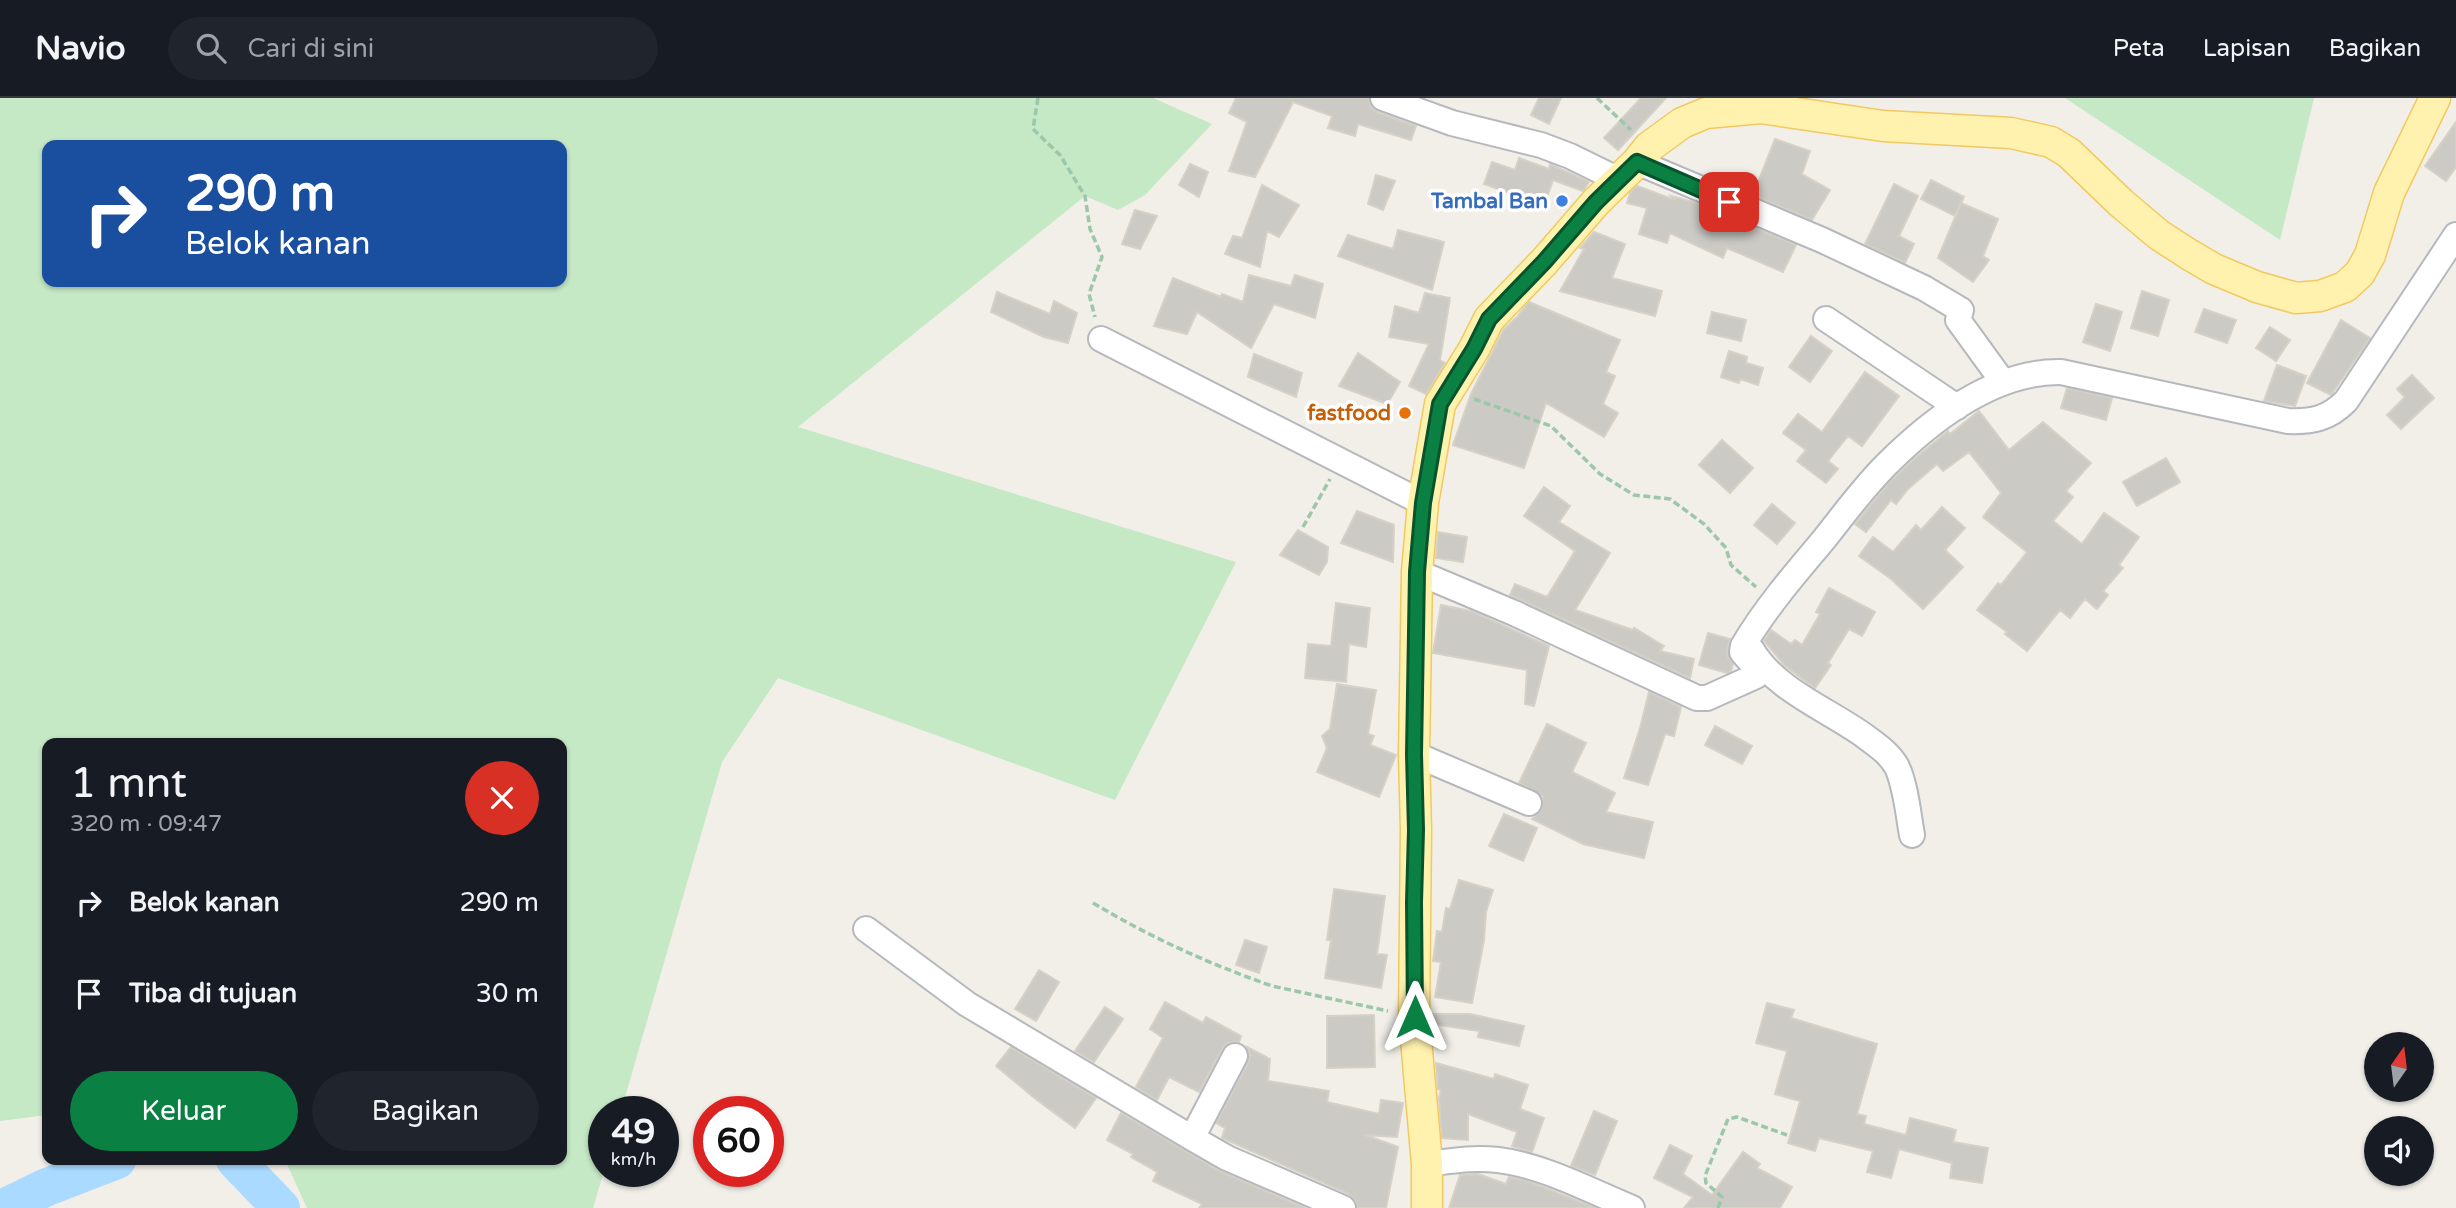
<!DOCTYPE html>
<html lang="id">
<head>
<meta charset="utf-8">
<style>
	:root { --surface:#171b24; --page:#20242c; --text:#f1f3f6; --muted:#9ea1a6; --line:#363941; --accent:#0b8043 }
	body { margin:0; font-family:"Varela Round",sans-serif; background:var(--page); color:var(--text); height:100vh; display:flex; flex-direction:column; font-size:26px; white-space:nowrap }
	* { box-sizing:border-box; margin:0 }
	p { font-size:23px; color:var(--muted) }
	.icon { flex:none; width:38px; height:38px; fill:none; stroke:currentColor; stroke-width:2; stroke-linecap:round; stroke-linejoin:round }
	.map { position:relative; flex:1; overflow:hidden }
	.sheet { position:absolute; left:42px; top:640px; width:525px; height:427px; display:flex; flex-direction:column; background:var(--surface); border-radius:14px; box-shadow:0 2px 5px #0004 }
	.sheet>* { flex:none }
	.top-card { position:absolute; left:42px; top:42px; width:525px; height:147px; border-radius:14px; box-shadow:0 2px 5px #0004; background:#1a4fa0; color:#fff; overflow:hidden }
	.needle { width:46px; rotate:14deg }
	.buttons { position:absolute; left:2364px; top:934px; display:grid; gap:14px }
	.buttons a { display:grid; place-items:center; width:70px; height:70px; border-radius:50%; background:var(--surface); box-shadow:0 2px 5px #0004; font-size:35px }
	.speed { position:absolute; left:588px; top:998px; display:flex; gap:14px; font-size:35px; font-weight:700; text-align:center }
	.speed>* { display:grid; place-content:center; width:91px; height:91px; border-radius:50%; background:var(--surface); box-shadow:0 2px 5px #0004; line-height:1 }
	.speed small { font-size:18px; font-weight:400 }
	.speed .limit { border:10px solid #d22; background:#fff; color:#111 }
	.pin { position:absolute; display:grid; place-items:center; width:60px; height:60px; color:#fff; margin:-30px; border-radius:14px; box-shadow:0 4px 10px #0006 }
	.me { position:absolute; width:77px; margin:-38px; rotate:0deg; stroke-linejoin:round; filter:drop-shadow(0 0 5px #0008) }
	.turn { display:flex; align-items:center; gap:24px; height:147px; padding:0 28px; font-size:32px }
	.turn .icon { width:91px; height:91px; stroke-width:2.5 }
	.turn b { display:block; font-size:49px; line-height:60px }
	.round { display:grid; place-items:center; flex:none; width:74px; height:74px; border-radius:37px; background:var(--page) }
	.headline { display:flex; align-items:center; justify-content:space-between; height:119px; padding:0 28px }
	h1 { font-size:42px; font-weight:600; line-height:52px }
	.button { display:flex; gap:14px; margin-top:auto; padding:14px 28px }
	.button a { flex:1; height:80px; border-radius:42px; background:var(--accent); color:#fff; font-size:28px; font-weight:600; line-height:80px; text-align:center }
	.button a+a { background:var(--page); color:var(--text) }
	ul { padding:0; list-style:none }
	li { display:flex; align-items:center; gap:21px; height:91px; padding:0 28px }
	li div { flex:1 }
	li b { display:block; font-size:26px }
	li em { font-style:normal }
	header { display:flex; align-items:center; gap:42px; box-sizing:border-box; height:98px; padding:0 35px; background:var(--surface); border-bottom:2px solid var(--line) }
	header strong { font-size:33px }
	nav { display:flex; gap:38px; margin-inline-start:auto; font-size:24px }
	.search { width:490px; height:63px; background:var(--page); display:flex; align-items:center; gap:18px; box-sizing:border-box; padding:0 24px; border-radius:38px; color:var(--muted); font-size:26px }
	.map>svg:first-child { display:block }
	.green { fill:#c5e8c5; fill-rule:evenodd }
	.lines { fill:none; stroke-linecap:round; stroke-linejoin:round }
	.river { stroke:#aadaff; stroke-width:38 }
	.building { fill:#cccac5; stroke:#d6d1c6; stroke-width:2 }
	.minor-casing { stroke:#b5b8bc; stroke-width:28 }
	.major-casing { stroke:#f2c960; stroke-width:33 }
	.path { stroke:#9cc7a9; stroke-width:3.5; stroke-dasharray:7 3.5; stroke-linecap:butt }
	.minor { stroke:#fff; stroke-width:24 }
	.major { stroke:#fff2af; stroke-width:30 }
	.route-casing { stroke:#07532c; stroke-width:18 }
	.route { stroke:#0b8043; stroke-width:12 }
	.shop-dot { fill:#3f7fe0; stroke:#fff; stroke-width:2.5 }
	.food-dot { fill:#e8710a; stroke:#fff; stroke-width:2.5 }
	.labels { text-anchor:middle; stroke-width:7; stroke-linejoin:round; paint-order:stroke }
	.shop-label { font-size:21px; font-weight:bold; fill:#366cbe; stroke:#fff; text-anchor:end }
	.food-label { font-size:21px; font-weight:bold; fill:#c56008; stroke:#fff; text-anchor:end }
</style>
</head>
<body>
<header>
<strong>Navio</strong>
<div class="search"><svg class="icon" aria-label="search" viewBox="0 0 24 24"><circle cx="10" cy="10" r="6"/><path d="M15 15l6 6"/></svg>Cari di sini</div>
<nav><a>Peta</a><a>Lapisan</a><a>Bagikan</a></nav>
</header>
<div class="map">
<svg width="2456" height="1110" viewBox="0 0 2456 1110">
	<rect width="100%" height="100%" fill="#f1efe8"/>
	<path class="green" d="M0,0h1153l59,26 -67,71 -27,15 -33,-14 -287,231 438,135 -121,238 -337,-122 -56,84 -101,349h-17v60l-11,37h-286l-22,-48h277v-416h-515v371l-47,6zM47,47h515v137h-515z
		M2065,0h249l-34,142z"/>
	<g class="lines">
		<path class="river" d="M235,1062l46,48
			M3,1110l44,-21 70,-27"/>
	</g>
	<path class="building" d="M1236,0h132l3,9 6,5 39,14 -5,14 -53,-16 -3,12 -27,-8 4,-12 -39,-14 -38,75 -26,-6 18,-49 -18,-9z
		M1539,0h22l-12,26 -18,-9z
		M1641,0h25l-48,52 -14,-12z
		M2456,24v45l-10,14 -21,-15z
		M1775,41l35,12 -8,23 28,16 -18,30 -59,-25z
		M1519,60l30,11 1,-5 39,18 -6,9 -30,-11 -9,26 -60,-22 8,-22 23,8z
		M1190,66l18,8 -9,25 -20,-12z
		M1376,77l19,6 -12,29 -15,-6z
		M1931,82l33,17 -9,19 -34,-17z
		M1894,86l24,12 -19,40 15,8 -9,19 -40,-19z
		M1262,87l37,20 -20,32 -12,-6 -7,36 -35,-13 8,-18 9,2z
		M1637,88l38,14 -4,-4 22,6 103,43 -13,27 -56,-24 -4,10 -53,-25 -3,10 -28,-9 8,-26 -20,-5 3,-10z
		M1961,105l37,16 -15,37 6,4 -16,22 -35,-24z
		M1135,112l22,6 -17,33 -18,-5z
		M1398,132l46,12 -12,48 -94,-34 10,-21 45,14z
		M1594,134l31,12 -13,34 50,13 -7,25 -95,-25 24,-42 -4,-1z
		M1249,177l42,11 4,-11 28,9 -8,34 -41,-14 -23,44 -54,-36 -10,22 -33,-8 19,-48 48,19 1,-3 21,8z
		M2142,193l27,9 -11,36 -27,-8z
		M997,194l53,22 4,-13 23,12 -9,30 -24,-6 -53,-25z
		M1425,195l25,5 -10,62 5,3 -19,31 -17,-8 20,-42 -40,-7 6,-31 24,7z
		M1529,204l91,38 -14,32 9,4 -12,28 15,9 -14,24 -58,-34 -22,65 -71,-23 18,-51 33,-65 13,-12z
		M2096,206l26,8 -12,39 -27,-9z
		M2204,211l32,11 -9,23 -32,-11z
		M1712,214l34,8 -5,21 -34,-8z
		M2341,222l29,18 -39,57 -24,-12z
		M2270,229l20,13 -14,21 -20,-13z
		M1811,238l21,15 -22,31 -21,-15z
		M1729,253l18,6 -1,6 17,5 -5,17 -18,-6 -1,4 -18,-6z
		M1358,255l42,29 -13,22 -48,-18z
		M1254,256l48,19 -6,24 -48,-20z
		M2277,267l29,11 -11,30 -31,-5z
		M1865,274l34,24 -37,50 -14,-10 -20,25 10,8 -12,14 -29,-22 9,-11 -23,-17 15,-19 24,18z
		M2412,277l22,23 -33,31 -14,-14 18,-18 -8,-8z
		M2067,290l45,10 -6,22 -45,-12z
		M1979,313l30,39 34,-28 48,41 -25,28 7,6 -20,24 29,23 22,-31 35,24 -20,28 4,3 -20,23 5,4 -11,14 -12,-10 -15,19 -10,-8 -33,41 -22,-17 2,-2 -30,-22 21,-27 3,2 26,-33 -44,-35 18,-24 -32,-41 -26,19 -6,-7 -29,25 -12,15 -5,-4 -25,32 -11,-8 33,-40 26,-25 34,-28 2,3z
		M1722,342l31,28 -23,25 -31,-28z
		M2166,360l14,24 -43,24 -14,-24z
		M1544,389l26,19 -11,16 51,31 -35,57 58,20 1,-2 30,18 -4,5 34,8 -4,19 -180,-83 5,-11 32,13 28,-46 -51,-35z
		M1772,406l23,19 -18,21 -23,-19z
		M1942,409l23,21 -20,22 18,17 -40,42 -32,-30 -32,-23 14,-19 20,15 23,-27 5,5z
		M1357,413l37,14 -1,37 -52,-19z
		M1298,432l30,17 -1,15 -8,13 -39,-20z
		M1438,434l29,5 -4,25 -27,-4z
		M1829,490l46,24 -13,24 -13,-7 -21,34 3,2 -16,23 -30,-22 -21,-25 7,-11 20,14 4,-4 7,5 18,-31 -4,-2z
		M1336,505l34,5 -4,39 -17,-3 -3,38 -41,-4 3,-34 23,2z
		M1441,507l30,6 78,35 -15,60 -9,-2 2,-34 -94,-17z
		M1708,535l22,6 -3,11 1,7 5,7 -2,7 -4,2 -28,-8z
		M1337,586l39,6 -8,44 6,2 -4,9 26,10 -17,42 -62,-25 10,-24 -5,-12 8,-7z
		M1649,594l32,15 -7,29 -9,-2 -17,51 -24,-7 16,-50z
		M1547,626l39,19 -14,29 43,21 -9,19 47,10 -9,36 -61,-14 -51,-25 10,-10 1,-13 -24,-13z
		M1715,628l37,20 -10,18 -37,-19z
		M1504,716l33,14 -14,33 -34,-15z
		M1459,782l34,10 -7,22 -2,28 -12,63 -37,-6 6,-35 -8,-1 4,-30 5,1 4,-24 4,1z
		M1334,791l51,7 -8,58 10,1 -6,33 -56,-10 6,-38h-4z
		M1245,842l22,7 -8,26 -23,-8z
		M1039,872l20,12 -23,39 -21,-12z
		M1165,904l38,21 3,-6 35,19 -2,6 -11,1 -6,6 -23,43 -30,-15 -12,23 -21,-13 27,-49 -13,-9z
		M1767,905l27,7 -3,8 86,26 -20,70 9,2 -2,8 42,11 4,-17 46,12 -3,12 35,6 -6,35 -32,-5 2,-15 -53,-14 -8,29 -24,-6 6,-21 -54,-13 -4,13 -27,-8 12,-42 -25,-7 12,-43 -31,-8z
		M1105,909l18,12 -29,43 -19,-11z
		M1432,916h38l54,12 -5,20 -41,-9 1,-6 -47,-7z
		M1374,917l1,52 -48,1v-52z
		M1011,949l85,51 -21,30 -38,-28 -41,-34z
		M1247,949l23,12 -2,22 61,10 -2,11 52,12 2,-14 22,3 -6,34 -32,-2 33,12 -12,61h-28l-3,-8 -6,-6 -127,-56 3,-10 -9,-5 32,-60 2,-8z
		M1436,965l58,16 1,-5 33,11 -8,24 24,9 -12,34 -20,-6 5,-14 -49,-18v26l-26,-2 -3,-40 2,-8 -3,-1z
		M1594,1013l23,10 -22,54 -24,-9z
		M1121,1015l99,58 85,37h-106l3,-4 -49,-23 4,-9 -26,-15 2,-3 -26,-14z
		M1670,1047l22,11 -9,18 29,21 31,-43 17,12 -3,4 35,19 -12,21h-96l9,-11 -39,-19z
		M1478,1076l28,10 3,-7 19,4 67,27h-146l11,-33z"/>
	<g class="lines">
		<defs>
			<path id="minor" d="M1383,0l69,25 89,22 29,11 49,24
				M1637,64l185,78 102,48 37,22 -3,10 45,62
				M1826,221l131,88
				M1101,241l322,164
				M1417,474l97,41 183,85h10l49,-22 1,-7 -15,-17 1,-6c22,-37 50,-70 78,-103 21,-26 41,-54 65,-78 46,-46 108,-94 175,-93l227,49c24,1 40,-2 58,-20l110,-166
				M1752,552c23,40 79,61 114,87 12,9 24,17 31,30 9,20 11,46 15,68
				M1414,656l115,49
				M866,831l101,75 225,134 35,20 116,50
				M1192,1040l43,-82
				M1427,1066c24,-3 47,-7 71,-4 44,5 93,31 134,48"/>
			<path id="major" d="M1427,1110v-44l-13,-147 2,-187 -2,-76 3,-182 6,-69 17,-99 34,-55 15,-30 55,-57 52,-60 41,-40 12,-15 33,-24 24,-10 55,-5 122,18 128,7 40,9 18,11 52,50 38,32 31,20 24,14 43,18 39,11 24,-2 25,-9 15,-14 10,-18 19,-62 46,-95"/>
		</defs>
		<use href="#minor" class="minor-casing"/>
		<use href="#major" class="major-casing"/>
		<path class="path" d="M1038,0l-5,31 27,26 25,41 5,33 12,28 -13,37 6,23
			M1597,0l34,32
			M1474,301l77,27 49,48 34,21 36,4 34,25 22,24 5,17 25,22
			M1303,429l27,-48
			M1093,805c59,35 114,60 179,83l116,25
			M1718,1110l4,-11 -16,-14 -1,-7 23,-57 9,-2 50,18"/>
		<use href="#minor" class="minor"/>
		<use href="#major" class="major"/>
	</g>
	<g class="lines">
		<defs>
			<path id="route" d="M1415,919l-1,-115 2,-72 -2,-76 3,-182 6,-69 17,-99 34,-55 15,-30 55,-57 52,-60 41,-40 92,40"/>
		</defs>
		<use href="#route" class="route-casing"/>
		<use href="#route" class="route"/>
	</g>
	<circle class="shop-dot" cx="1562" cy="103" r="7"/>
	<circle class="food-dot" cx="1405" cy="315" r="7"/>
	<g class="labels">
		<g class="shop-label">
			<text x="1548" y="110">Tambal Ban</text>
		</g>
		<g class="food-label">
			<text x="1391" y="322">fastfood</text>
		</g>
	</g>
</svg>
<div class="buttons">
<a><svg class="needle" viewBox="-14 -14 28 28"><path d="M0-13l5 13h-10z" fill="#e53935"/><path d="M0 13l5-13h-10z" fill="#9ea1a6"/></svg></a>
<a><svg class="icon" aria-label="sound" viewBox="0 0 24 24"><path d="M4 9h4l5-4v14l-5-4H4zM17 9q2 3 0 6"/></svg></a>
</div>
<div class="speed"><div>49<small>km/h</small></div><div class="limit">60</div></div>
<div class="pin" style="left:1729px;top:104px;background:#d93025"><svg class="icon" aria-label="arrive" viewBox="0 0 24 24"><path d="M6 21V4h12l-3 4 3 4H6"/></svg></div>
<svg class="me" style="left:1415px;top:919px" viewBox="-20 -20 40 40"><path d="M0-17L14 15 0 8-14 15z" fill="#0b8043" stroke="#fff" stroke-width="4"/></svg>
<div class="top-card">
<div class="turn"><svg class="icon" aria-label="right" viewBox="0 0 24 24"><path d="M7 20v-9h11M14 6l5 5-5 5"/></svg><div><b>290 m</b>Belok kanan</div></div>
</div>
<section class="sheet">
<div class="headline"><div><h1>1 mnt</h1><p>320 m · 09:47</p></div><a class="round" style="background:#d93025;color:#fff"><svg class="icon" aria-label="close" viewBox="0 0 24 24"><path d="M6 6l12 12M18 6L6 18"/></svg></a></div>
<ul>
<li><svg class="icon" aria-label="right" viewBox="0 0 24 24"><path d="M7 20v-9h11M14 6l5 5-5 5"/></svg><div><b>Belok kanan</b></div><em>290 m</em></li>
<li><svg class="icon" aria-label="arrive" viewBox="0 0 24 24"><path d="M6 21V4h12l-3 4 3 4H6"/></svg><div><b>Tiba di tujuan</b></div><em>30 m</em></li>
</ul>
<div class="button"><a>Keluar</a><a>Bagikan</a></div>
</section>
</div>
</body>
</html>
